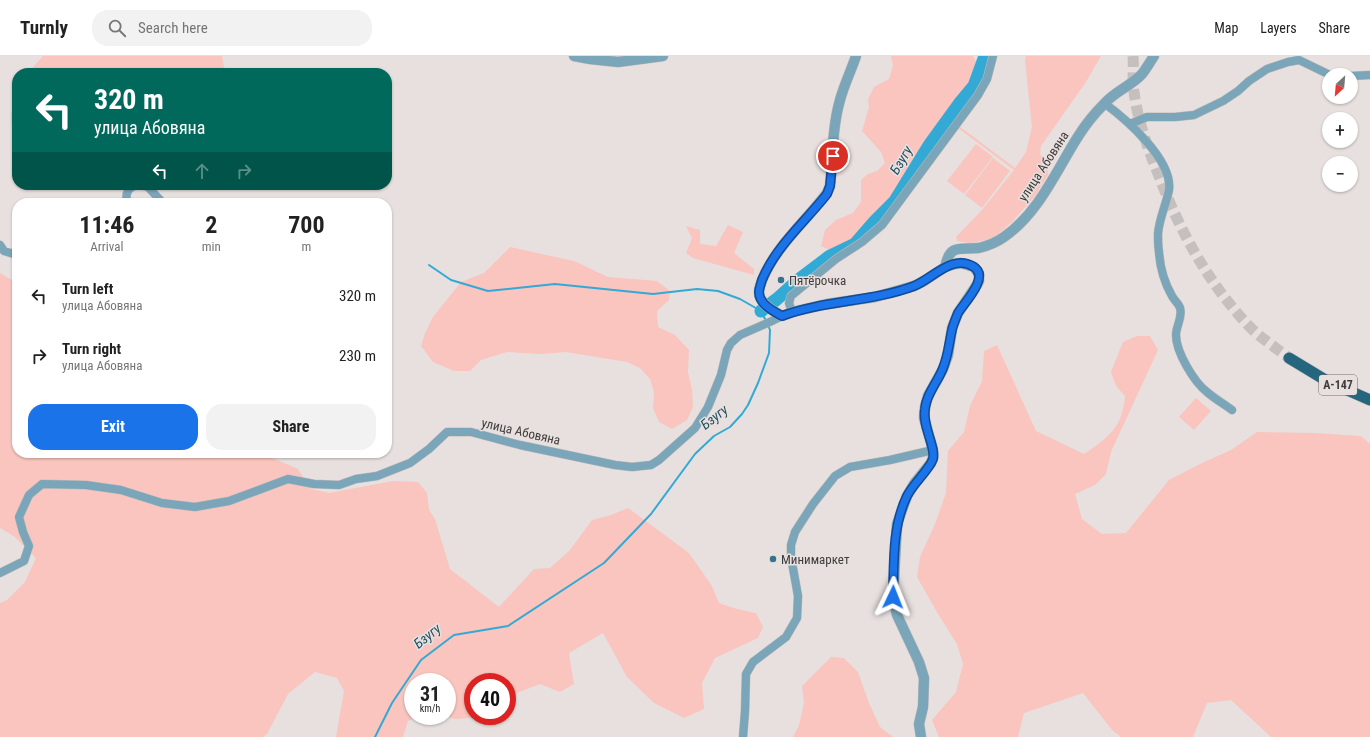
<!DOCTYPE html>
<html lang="en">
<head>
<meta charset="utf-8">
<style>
	:root { --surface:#fff; --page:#f2f2f2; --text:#222; --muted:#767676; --line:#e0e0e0; --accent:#1a73e8 }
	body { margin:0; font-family:"Roboto Condensed",sans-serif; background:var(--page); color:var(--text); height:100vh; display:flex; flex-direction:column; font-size:15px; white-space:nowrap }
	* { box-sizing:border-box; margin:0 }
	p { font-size:13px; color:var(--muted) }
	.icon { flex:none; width:22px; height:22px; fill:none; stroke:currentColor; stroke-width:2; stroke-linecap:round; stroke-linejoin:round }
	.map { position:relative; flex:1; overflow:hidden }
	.drawer { position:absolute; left:12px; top:142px; width:380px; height:260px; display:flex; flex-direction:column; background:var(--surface); border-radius:16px; box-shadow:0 1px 3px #0004 }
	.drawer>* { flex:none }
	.hud { position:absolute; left:12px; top:12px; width:380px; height:122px; border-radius:16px; box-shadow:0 1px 3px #0004; background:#00695c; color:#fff; overflow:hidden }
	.needle { width:26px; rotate:206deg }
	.controls { position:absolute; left:1322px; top:12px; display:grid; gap:8px }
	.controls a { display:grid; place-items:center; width:36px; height:36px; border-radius:50%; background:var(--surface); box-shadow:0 1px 3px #0004; font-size:20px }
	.speed { position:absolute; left:404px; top:617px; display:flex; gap:8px; font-size:20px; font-weight:700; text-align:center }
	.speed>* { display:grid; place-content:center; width:52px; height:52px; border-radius:50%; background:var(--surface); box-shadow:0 1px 3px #0004; line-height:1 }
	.speed small { font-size:10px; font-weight:400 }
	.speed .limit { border:6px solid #d22; background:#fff; color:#111 }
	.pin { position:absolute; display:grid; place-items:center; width:34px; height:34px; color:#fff; margin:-17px; border:2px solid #fff; border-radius:50%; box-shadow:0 1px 4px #0007 }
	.me { position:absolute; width:44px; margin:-22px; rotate:2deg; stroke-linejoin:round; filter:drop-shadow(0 0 3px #0008) }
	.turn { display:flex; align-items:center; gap:14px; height:84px; padding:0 16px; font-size:18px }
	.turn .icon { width:52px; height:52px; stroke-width:2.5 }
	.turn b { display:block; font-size:28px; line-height:34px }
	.lanes { display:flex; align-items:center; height:38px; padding:0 16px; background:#0003; justify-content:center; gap:20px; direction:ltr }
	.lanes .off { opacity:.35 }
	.eta { display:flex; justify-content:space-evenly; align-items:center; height:68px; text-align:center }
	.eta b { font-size:24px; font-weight:700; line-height:28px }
	.action { display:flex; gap:8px; margin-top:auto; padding:8px 16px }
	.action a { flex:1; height:46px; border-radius:16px; background:var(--accent); color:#fff; font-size:16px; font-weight:700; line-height:46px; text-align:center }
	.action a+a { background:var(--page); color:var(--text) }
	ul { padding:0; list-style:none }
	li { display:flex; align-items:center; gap:12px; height:60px; padding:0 16px }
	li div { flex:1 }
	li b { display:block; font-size:15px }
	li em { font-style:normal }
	header { display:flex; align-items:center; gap:24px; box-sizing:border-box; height:56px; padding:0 20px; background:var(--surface); border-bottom:1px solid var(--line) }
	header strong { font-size:19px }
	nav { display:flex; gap:22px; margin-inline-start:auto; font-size:14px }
	.search { width:280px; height:36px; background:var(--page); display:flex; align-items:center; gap:10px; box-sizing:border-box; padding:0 14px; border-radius:16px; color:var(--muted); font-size:15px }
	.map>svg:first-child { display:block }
	.green { fill:#f9c5be }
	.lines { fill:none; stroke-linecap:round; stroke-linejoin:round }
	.stream { stroke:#33a9d5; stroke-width:2 }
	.river { stroke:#33a9d5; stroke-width:13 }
	.trunk-tunnel { stroke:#c5bfbe; stroke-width:11; stroke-dasharray:11 5.5; stroke-linecap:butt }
	.minor-casing { stroke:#c2bcbb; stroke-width:9 }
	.tertiary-casing { stroke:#c2bcbb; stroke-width:11 }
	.trunk-casing { stroke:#c2bcbb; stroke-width:12 }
	.minor { stroke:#7ba6b9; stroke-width:8 }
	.tertiary { stroke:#7ba6b9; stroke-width:10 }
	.trunk { stroke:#24667e; stroke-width:11 }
	.route-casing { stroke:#114b97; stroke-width:10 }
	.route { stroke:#1a73e8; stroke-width:7 }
	.poi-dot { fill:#37718a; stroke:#e7e0df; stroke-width:1.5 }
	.labels { text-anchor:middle; stroke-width:3; stroke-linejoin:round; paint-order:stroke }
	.shield { fill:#e7e0df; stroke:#716d6d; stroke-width:1 }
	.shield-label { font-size:12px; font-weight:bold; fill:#3f3c3c }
	.street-label { font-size:13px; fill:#3f3c3c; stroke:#e7e0df }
	.poi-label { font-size:13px; fill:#3f3c3c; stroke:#e7e0df; text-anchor:start }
	.water-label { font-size:14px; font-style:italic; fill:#1f4e61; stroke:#e7e0df }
</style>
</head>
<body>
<header>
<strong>Turnly</strong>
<div class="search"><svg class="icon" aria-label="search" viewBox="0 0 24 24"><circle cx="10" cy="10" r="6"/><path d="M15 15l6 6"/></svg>Search here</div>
<nav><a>Map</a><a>Layers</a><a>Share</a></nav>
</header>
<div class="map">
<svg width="1370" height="681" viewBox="0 0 1370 681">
	<rect width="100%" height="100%" fill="#e7e0df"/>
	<path class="green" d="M43,0h179l3,17h-197z
		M891,0h82l5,9 -3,16 -24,39 64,48 11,-16 6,-25 -7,-66 1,-5h75l-15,26 -45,64 -1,8 7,11 1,10 -13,21 -22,25 -17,15 -14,5 -13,2 -12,-2 -1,-4 26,-27 32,-40 -64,-48 -30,43 -14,24 -23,30 -24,23 -22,12 -16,-8 4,-16 11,-10 17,-7 8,-11v-22l7,-6 9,-3 8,-8 -4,-11 -19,-21 7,-24 -1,-8 6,-12 15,-8 4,-13z
		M17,37v51h-4l-2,-30z
		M976,88l17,13 -29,37 -17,-13z
		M993,102l17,13 -28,37 -17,-13z
		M728,169l15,7 -9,21 20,16v6l-61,-17 -7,-5 6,-15 -6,-12 14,4v14l16,2z
		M510,191l64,14 34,16 49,4 13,10 -1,9 -12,11 1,16 17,8 14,15 -1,22 4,18 1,17 -6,13 -15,9 -13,-7 -6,-14 1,-16 -4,-13 -10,-11 -13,-6 -61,-10 -26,2 -33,-2 -26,8 -11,11h-16l-21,-9 -12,-16 4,-13 8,-16 28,-35 23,-9z
		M0,217l15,9 2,-1v172h187l9,5 25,-5h23l37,16 13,20 18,4 64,-12 25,1 9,11 2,17 6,9 15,50 49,38 35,-38 16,-1 20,-18 22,-30 19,-5 17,-7 61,45 23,33 7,17 18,6 19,4 7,14 -5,11 -43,20 -13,25 2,26 -20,9 -30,-15 -27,-26 -24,-44 -34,20 5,31 -14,8 -20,-8 -26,10 -7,10v-22h-34v34h21l-39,3 -11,-3h3v-34h-34v34h6l-11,5 -5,16h-67l8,-46 -7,-13 -22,-6 -27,22 -21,40 -4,3h-263v-134l7,-3 18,-18 11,-24 -21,-21 -15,-9z
		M1137,280h13l8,14 -47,102 -5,22 -11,11 -20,9 7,25 20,15 24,-1 43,-53 31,-16 31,-14 26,-18 58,1 46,3 9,8v293h-99l-40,-37 -24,3 -14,34h-72l-9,-7 -29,-37 -59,20 -6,24h-79l-7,-17 24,-28 7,-28 -6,-20 -19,-30 -21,-37 3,-20 15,-33 11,-31 2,-42 16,-19 6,-26 12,-25 2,-30 13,-6 39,86 48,23c25,-17 38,-26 41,-58l-9,-10 -5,-14 12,-30z
		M1196,342l15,13 -17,19 -15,-13z
		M831,601l13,1 14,14 11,31 11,24 13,10h-100l6,-12 5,-22 -2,-17z"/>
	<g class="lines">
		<path class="stream" d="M429,209l22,15 37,11 67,-7 98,10 44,-5 21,2 22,8 21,12 5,10
			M375,681l17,-34 29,-43 33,-25 54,-9 96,-63 47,-49 44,-60 19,-18 16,-9 12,-13 6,-9 10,-22 11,-30 1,-23 -2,-5"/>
		<path class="river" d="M761,255l16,-12 20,-18 33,-25 25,-12 20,-23 20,-20 35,-57 29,-40 15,-18 11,-30"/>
		<path class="trunk-tunnel" d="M1133,0c1,12 -1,25 1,36 4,30 14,57 25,84 21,55 48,105 88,148 12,13 28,23 42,34"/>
		<defs>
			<path id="minor" d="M1351,20l19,-1
				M1104,47c22,16 69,57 65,87 -3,15 -10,29 -11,44 0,6 0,12 1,18 1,15 5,30 13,44 2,4 7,8 8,12 3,9 -4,18 -4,27 0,17 18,47 31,57 8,7 17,12 25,18
				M1130,68l17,-7h28l19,-2 29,-14 15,-10 11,-10 18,-12 21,-7 11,-2 31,15
				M141,129l7,2 15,16
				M127,147c-2,-10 1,-17 12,-18
				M0,189l4,6 13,4
				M792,256l-3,-9 2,-7 45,-37 26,-17 20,-17 96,-130 9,-16 6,-23
				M0,517l24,-12 5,-15 -6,-14 -4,-15 10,-22 13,-11 44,1 35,5 41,13 33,4 34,-6 59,-22 26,5 25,1 17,-6 21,-3 33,-13 19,-14 18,-17h24l49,13 95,20 17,2 19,-2 8,-5 36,-32 13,-21 13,-32 6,-25 4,-7 9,-8 32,-14 10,-5
				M743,681l2,-26 1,-37 7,-12 33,-25 11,-19 1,-22 -7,-39v-12l4,-13 18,-28 22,-28 15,-9 40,-7 43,-10"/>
			<path id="tertiary" d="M574,0l16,3 28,3 45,-6
				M856,0c-5,15 -12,29 -16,44 -8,28 -7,57 -10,86l-3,7c-22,29 -51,53 -65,87 -1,4 -3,8 -3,12 0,12 14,19 23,24l10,-4 35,-8 48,-7 39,-11 10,-5 21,-14 10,-3 6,-1 13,4 5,7v7l-3,5 -18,27 -6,15 -4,27 -5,14 -15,27 -3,11 -1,11 9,32v7l-2,6 -17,21 -7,12 -10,28 -4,73 4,18 22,47 5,16 -1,29 -4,17 2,13
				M945,211c5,-24 15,-17 34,-19 8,-2 18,-6 25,-11 35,-24 53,-68 75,-102 7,-11 16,-22 25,-31 11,-13 27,-18 38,-30 4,-5 8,-12 12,-18"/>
			<path id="trunk" d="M1289,302l38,23 43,19"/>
		</defs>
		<use href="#minor" class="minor-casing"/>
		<use href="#tertiary" class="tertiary-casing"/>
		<use href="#trunk" class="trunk-casing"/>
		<use href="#minor" class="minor"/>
		<use href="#tertiary" class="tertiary"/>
		<use href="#trunk" class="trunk"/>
	</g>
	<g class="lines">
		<defs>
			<path id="route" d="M833,100l-3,30 -3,8c-22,28 -51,52 -65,86 -1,4 -3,8 -3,12 0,12 14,19 23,24 43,-16 90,-14 132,-30 18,-7 39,-33 60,-19 16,10 -10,36 -16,46 -2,5 -5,12 -6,17 -3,13 -4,26 -9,38 -5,14 -17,26 -18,41 -3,17 11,38 8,50 -4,11 -20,25 -26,37 -15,31 -13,67 -14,101"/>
		</defs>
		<use href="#route" class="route-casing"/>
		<use href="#route" class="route"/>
	</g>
	<g class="poi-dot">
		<circle cx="781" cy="224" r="4"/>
		<circle cx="773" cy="503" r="4"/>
	</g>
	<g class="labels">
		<rect class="shield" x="1319" y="319" width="38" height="20" rx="3"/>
		<g class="shield-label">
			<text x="1338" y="333">А-147</text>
		</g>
		<g class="street-label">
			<text transform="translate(1043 110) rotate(-57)" y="5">улица Абовяна</text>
			<text transform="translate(521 375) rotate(13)" y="5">улица Абовяна</text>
		</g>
		<g class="poi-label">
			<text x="789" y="229">Пятёрочка</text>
			<text x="781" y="508">Минимаркет</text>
		</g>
		<g class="water-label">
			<text transform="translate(901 104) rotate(-59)" y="5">Бзугу</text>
			<text transform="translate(714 361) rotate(-38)" y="5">Бзугу</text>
			<text transform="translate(427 580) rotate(-39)" y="5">Бзугу</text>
		</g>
	</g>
</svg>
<div class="controls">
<a><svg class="needle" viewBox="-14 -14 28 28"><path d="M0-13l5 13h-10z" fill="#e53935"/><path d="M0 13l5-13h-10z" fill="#767676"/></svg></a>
<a>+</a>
<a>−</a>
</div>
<div class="speed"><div>31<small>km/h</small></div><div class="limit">40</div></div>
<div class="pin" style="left:833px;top:100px;background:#d93025"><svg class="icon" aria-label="arrive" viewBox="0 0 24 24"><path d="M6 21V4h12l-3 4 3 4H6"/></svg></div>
<svg class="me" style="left:893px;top:541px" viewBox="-20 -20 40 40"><path d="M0-17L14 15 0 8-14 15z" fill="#1a73e8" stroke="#fff" stroke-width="4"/></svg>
<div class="hud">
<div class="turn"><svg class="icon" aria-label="left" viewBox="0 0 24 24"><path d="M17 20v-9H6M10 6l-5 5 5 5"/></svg><div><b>320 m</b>улица Абовяна</div></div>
<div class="lanes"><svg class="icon" aria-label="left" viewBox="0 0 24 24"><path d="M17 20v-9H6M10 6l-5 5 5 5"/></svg><svg class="icon off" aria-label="ahead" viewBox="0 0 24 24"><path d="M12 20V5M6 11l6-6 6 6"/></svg><svg class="icon off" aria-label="right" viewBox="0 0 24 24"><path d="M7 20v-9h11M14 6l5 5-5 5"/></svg></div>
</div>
<section class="drawer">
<div class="eta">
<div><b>11:46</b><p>Arrival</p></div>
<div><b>2</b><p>min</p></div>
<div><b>700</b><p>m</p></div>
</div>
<ul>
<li><svg class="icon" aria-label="left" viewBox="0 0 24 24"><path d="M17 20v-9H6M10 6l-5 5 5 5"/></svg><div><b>Turn left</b><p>улица Абовяна</p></div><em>320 m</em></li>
<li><svg class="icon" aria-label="right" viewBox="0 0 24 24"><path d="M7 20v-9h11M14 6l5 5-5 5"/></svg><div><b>Turn right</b><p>улица Абовяна</p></div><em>230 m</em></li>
</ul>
<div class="action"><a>Exit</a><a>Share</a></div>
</section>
</div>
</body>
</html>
